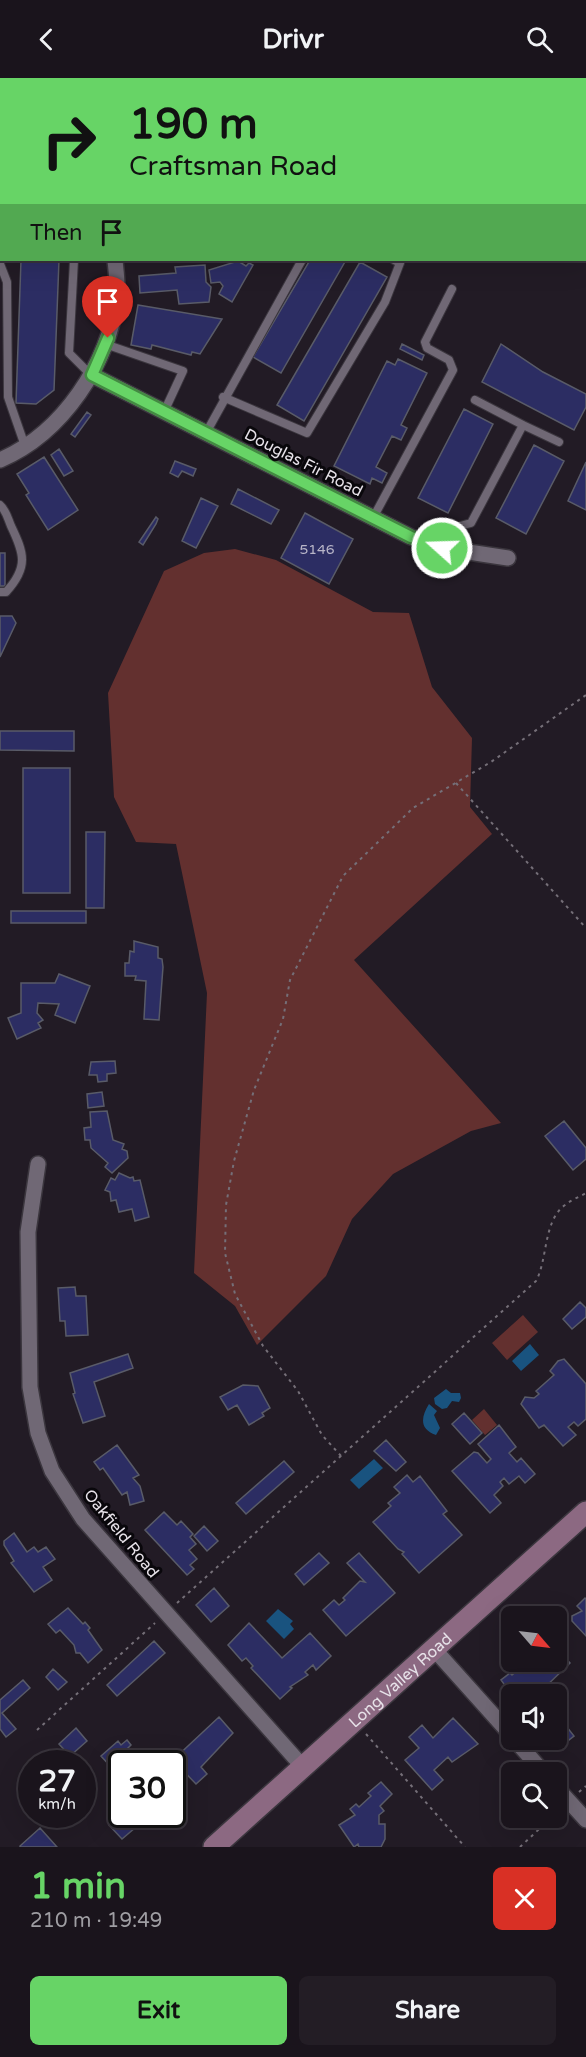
<!DOCTYPE html>
<html lang="en">
<head>
<meta charset="utf-8">
<style>
	:root { --surface:#1a141c; --page:#231d25; --text:#f1f3f6; --muted:#9f9ea3; --line:#38333b; --accent:#67d466 }
	body { margin:0; font-family:"Varela Round",sans-serif; background:var(--page); color:var(--text); height:100vh; display:flex; flex-direction:column; font-size:22px; white-space:nowrap }
	* { box-sizing:border-box; margin:0 }
	p { font-size:20px; color:var(--muted) }
	.icon { flex:none; width:33px; height:33px; fill:none; stroke:currentColor; stroke-width:2; stroke-linecap:round; stroke-linejoin:round }
	.map { position:relative; height:1769px; overflow:hidden }
	.sheet { display:flex; flex-direction:column; background:var(--surface); flex:1 }
	.sheet>* { flex:none }
	.banner { position:absolute; left:0px; top:0px; width:586px; height:183px; box-shadow:0 6px 24px #0002,0 0 0 2px var(--line); background:#67d466; color:#111; overflow:hidden }
	.needle { width:39px; rotate:118deg }
	.controls { position:absolute; left:501px; top:1528px; display:grid; gap:12px }
	.controls a { display:grid; place-items:center; width:66px; height:66px; border-radius:9px; background:var(--surface); box-shadow:0 6px 24px #0002,0 0 0 2px var(--line); font-size:30px }
	.speed { position:absolute; left:18px; top:1672px; display:flex; gap:12px; font-size:30px; font-weight:700; text-align:center }
	.speed>* { display:grid; place-content:center; width:78px; height:78px; border-radius:50%; background:var(--surface); box-shadow:0 6px 24px #0002,0 0 0 2px var(--line); line-height:1 }
	.speed small { font-size:15px; font-weight:400 }
	.speed .limit { border:3px solid #111; border-radius:9px; background:#fff; color:#111 }
	.pin { position:absolute; display:grid; place-items:center; width:51px; height:51px; color:#fff; margin:-62px -26px; border-radius:50% 50% 50% 0; rotate:-45deg; box-shadow:0 0 6px #0007 }
	.pin .icon { rotate:45deg }
	.me { position:absolute; width:66px; margin:-33px; rotate:290deg; stroke-linejoin:round; filter:drop-shadow(0 0 4px #0008) }
	.turn { display:flex; align-items:center; gap:21px; height:126px; padding:0 30px; font-size:27px }
	.turn .icon { width:78px; height:78px; stroke-width:2.5 }
	.turn b { display:block; font-size:42px; line-height:51px }
	.then { display:flex; align-items:center; height:57px; padding:0 30px; background:#0003; gap:12px; font-size:22px }
	.round { display:grid; place-items:center; flex:none; width:63px; height:63px; border-radius:9px; background:var(--page) }
	.head { display:flex; align-items:center; justify-content:space-between; height:102px; padding:0 30px }
	h1 { font-size:36px; font-weight:700; line-height:45px; color:var(--accent) }
	.primary-button { display:flex; gap:12px; margin-top:auto; padding:12px 30px }
	.primary-button a { flex:1; height:69px; border-radius:9px; background:var(--accent); color:#111; font-size:24px; font-weight:700; line-height:69px; text-align:center }
	.primary-button a+a { background:var(--page); color:var(--text) }
	header { display:flex; justify-content:space-between; align-items:center; height:78px; padding:0 30px; background:var(--surface); font-size:27px; font-weight:700 }
	.map>svg:first-child { display:block }
	.green { fill:#63302f }
	.water { fill:#19537f }
	.building { fill:#2c2d63; stroke:#595b68; stroke-width:1.5 }
	.lines { fill:none; stroke-linecap:round; stroke-linejoin:round }
	.lane-casing { stroke:#3b363e; stroke-width:10 }
	.street-casing { stroke:#3b363e; stroke-width:18 }
	.secondary-casing { stroke:#3b363e; stroke-width:24 }
	.path { stroke:#756f78; stroke-width:2; stroke-dasharray:3 4.5; stroke-linecap:butt }
	.lane { stroke:#706875; stroke-width:8 }
	.street { stroke:#706875; stroke-width:15 }
	.secondary { stroke:#8c6982; stroke-width:21 }
	.route-casing { stroke:#438a42; stroke-width:15 }
	.route { stroke:#67d466; stroke-width:10 }
	.labels { text-anchor:middle; stroke-width:6; stroke-linejoin:round; paint-order:stroke }
	.number-label { font-size:14px; fill:#b8b5c8 }
	.street-label { font-size:16px; fill:#e7e2e9; stroke:#09070b }
</style>
</head>
<body>
<header><svg class="icon" aria-label="back" viewBox="0 0 24 24"><path d="M15 5l-7 7 7 7"/></svg>Drivr<svg class="icon" aria-label="search" viewBox="0 0 24 24"><circle cx="10" cy="10" r="6"/><path d="M15 15l6 6"/></svg></header>
<div class="map">
<svg width="586" height="1769" viewBox="0 0 586 1769">
	<rect width="100%" height="100%" fill="#221b25"/>
	<path class="green" d="M235,471l41,11 97,52 36,1 23,74 40,51 -2,69 22,27 -138,126 147,163 -30,8 -78,43 -41,45 -26,57 -69,69 -22,-39 -41,-33 13,-280 -31,-149 -40,-2 -22,-45 -6,-104 56,-122 40,-18z
		M523,1237l15,17 -31,28 -15,-17z
		M484,1331l13,16 -12,10 -13,-15z"/>
	<path class="water" d="M530,1266l9,11 -18,16 -9,-10z
		M446,1311l5,4h9l1,5 -2,4 -7,-1 -5,7 -5,1 -7,-5 -1,-6z
		M429,1326l8,7 -3,4 6,13 -4,7c-17,-6 -15,-18 -7,-31z
		M374,1381l9,9 -24,21 -9,-9z
		M278,1531l15,12 -3,3 4,5 -10,10 -18,-18z"/>
	<path class="building" d="M0,0h22l3,2h-23v17z
		M69,0h42l3,2h-46z
		M261,0h44l-45,2z
		M0,119h2v39l-2,-1z
		M21,182h38l-5,130 -18,14 -20,-1z
		M310,182h36l-65,113 -28,-16z
		M238,183l8,5 3,-3 4,2 -21,37 -13,-8 4,-8 -3,-4 -9,1 -2,-13z
		M360,184l27,15 -83,144 -27,-16z
		M205,187l1,17 5,5 -2,15 -30,2 -2,-14 -37,3 -1,-17 37,-3 -1,-6z
		M138,227l84,14 -22,35 -8,-2 -1,3 -39,-10 -1,4 -20,-4z
		M402,266l22,11 -2,5 -22,-11z
		M501,266l42,28 43,22v13l-12,23 -92,-48z
		M398,281l29,14 -26,52 6,3 -6,12 -9,-4 -16,31 11,6 -5,10 -10,-5 -2,6 -36,-18 53,-105 8,4z
		M464,331l29,15 -45,89 -30,-15z
		M87,334l4,3 -16,22 -4,-3z
		M534,367l30,16 -38,73 -30,-16z
		M59,371l14,22 -9,5 -13,-21z
		M44,379l34,53 -30,20 -22,-35 3,-2 -12,-19z
		M175,383l21,8 -3,7 -11,-5 -4,6 -8,-4z
		M586,384v48l-18,-9z
		M238,411l41,21 -8,14 -40,-20z
		M201,420l17,8 -22,42 -14,-7z
		M305,435l48,26 -24,45 -48,-26z
		M156,439l2,2 -2,5 -13,21 -4,-3z
		M0,475h5v33h-5z
		M0,538h12l4,7 -16,34z
		M0,653h74v20l-74,-1z
		M23,690h47v125h-47z
		M86,754h19l-1,76h-18z
		M11,833h75v12h-75z
		M134,863l24,6v11l4,1 1,8 -4,53 -15,-1 2,-38 -11,-1 1,-4h-11v-13h4l1,-12 4,1z
		M59,896l31,12 -15,37 -20,-8 4,-11 -21,-1 -1,10 6,7 -5,3 3,5 -24,11 -9,-21 13,-5v-30h34z
		M115,983l1,12 -9,1v7l-9,1 -1,-7h-8l2,-13z
		M102,1014l2,14 -16,2 -1,-14z
		M107,1033l6,29 11,4 -2,5 5,2 1,7 -16,15 -7,-6 3,-4 -17,-15 -1,-8h-5l-1,-12 7,-1 -1,-15z
		M564,1043l22,27v11l-13,11 -28,-34z
		M119,1095l11,5 3,-1 1,4 6,-1 9,37 -14,4 -3,-12 -13,3 -3,-12 -5,1 -1,-9 -5,-2 6,-12 4,2z
		M75,1209l1,9h10l2,39 -22,1 -1,-15h-5l-2,-33z
		M580,1224l6,6v9l-14,12 -9,-10z
		M128,1276l5,14 -39,14 11,34 -22,7 -10,-29 2,-1 -5,-20z
		M564,1281l22,25v35l-8,7 -4,-4 -6,5 8,8 -13,11 -19,-21 -5,3 -18,-24 4,-7 9,1 5,-4 -3,-3 18,-16 -4,-4 8,-10z
		M243,1307l15,1 12,22 -8,5 2,3 -15,9 -12,-20 -9,5 -8,-13z
		M464,1335l18,20 -12,11 -18,-20z
		M499,1347l17,22 -7,6 8,9 4,-4 14,16 -10,9 -6,-7 -10,8 -5,-6 -4,4 3,4 -9,9 7,8 -11,10 -38,-42 22,-19 4,1 9,10 4,-4 -13,-15z
		M386,1362l20,22 -10,9 -22,-20z
		M117,1367l22,30 -6,3 7,8 4,15 -14,4 -3,-13 -5,3 -19,-27 -3,2 -6,-8z
		M284,1383l10,11 -48,42 -10,-11z
		M407,1397l6,7 7,-6 27,35 -4,3 19,21 -43,38 -17,-19 2,-2 -6,-3 -25,-27 18,-16 -3,-3 12,-10 -6,-6z
		M164,1434l13,13 4,-4 12,13 -3,3 6,7 -7,6 8,9 -7,6 4,4 -7,6 -42,-45z
		M204,1448l14,15 -11,10 -13,-15z
		M14,1455l13,19 7,-5 4,5 8,-5 9,12 -12,8 9,13 -18,12 -23,-29 3,-2 -10,-16v-4z
		M319,1475l10,10 -25,22 -9,-11z
		M359,1475l36,40 -49,43 -23,-26 11,-10 5,5 6,-5 -2,-2 17,-17 5,1 -18,-19z
		M214,1510l15,18 -18,16 -15,-17z
		M585,1520l1,1v37l-14,-15v-5l10,-5 -5,-5z
		M68,1530l15,16 2,-2 5,6 -2,2 14,20 -14,13 -8,-10h-4l-2,-8 -14,-15 -4,3 -8,-9z
		M249,1545l33,35 28,-25 21,23 -15,14 -3,-5 -8,7 3,3 -18,12 2,1 -12,11 -29,-31 2,-2 -7,-8 -4,3 -14,-16z
		M154,1563l11,12 -48,43 -10,-11z
		M556,1570l14,15 -33,32h-25l-11,-15 9,-7 2,2 12,-10 2,2 2,-5h28z
		M53,1591l14,13 -9,8 -12,-13z
		M23,1602l7,8 -28,25 14,16 -10,8 -6,-8v-29z
		M556,1635l18,23 -14,11 -6,-7h2z
		M219,1639l14,16 -32,34 6,7 -11,10 -23,-24z
		M453,1640l25,26 -26,18 -4,-5 -14,13 9,10 -11,10 -27,-30 14,-12 -10,-11 13,-12 11,13z
		M76,1650l11,13 -17,15 -11,-12z
		M127,1662l4,5 -5,5 13,14h-17v15l-21,-23 17,-15 3,4z
		M381,1704l11,12 -12,12 4,5 -5,4v9h6v15l-4,8h-22l-1,-3 -4,3 -15,-22 16,-10 -5,-6 6,-5 3,3 12,-11 -3,-3z
		M122,1715v22h39l5,5 -7,7 -10,-11 -27,23 -13,-14 10,-9 -9,-10z
		M40,1750l17,19h-37v-1z"/>
	<g class="lines">
		<defs>
			<path id="lane" d="M132,2l1,-2
				M248,2l1,-2
				M2,80v7
				M74,182l-5,93 22,22
				M0,186l7,18 1,115 17,49
				M105,266l78,27 -19,41
				M223,319l84,36 78,-131 15,-39 -6,-3
				M523,347l36,17
				M206,355l96,-173
				M0,427c6,5 8,14 11,21 13,27 18,41 -5,66h-6
				M373,440l80,-148 -4,-10 -22,-12 -2,-6 27,-53
				M419,459l52,-14 52,-98 -48,-25"/>
			<path id="street" d="M145,0l2,2
				M322,2v-2
				M0,60l2,1
				M92,297l319,162 31,11 66,10
				M0,382c63,-27 109,-97 117,-163 1,-12 -1,-26 -2,-37
				M38,1086l-10,68 2,155 8,46 14,38 31,48 220,248
				M434,1571l78,87
				M515,1662l29,33
				M556,1709l30,33"/>
			<g id="secondary">
				<path id="s1" d="M214,1769l372,-335"/>
			</g>
		</defs>
		<use href="#lane" class="lane-casing"/>
		<use href="#street" class="street-casing"/>
		<use href="#secondary" class="secondary-casing"/>
		<path class="path" d="M423,2l2,-2
			M456,705l130,145
			M341,1378l-19,-21 -24,-44 -35,-45 -28,-52 -10,-41 1,-48 8,-44 20,-71 29,-71 7,-39 53,-104 70,-68 78,-46 95,-67
			M177,1525l359,-322c12,-22 7,-60 29,-76 6,-5 14,-8 21,-12
			M37,1652l118,-107
			M366,1656l99,113
			M579,1714l7,-6
			M520,1769l31,-29"/>
		<use href="#lane" class="lane"/>
		<use href="#street" class="street"/>
		<use href="#secondary" class="secondary"/>
	</g>
	<g class="lines">
		<defs>
			<path id="route" d="M108,260l-16,37 319,162 31,11"/>
		</defs>
		<use href="#route" class="route-casing"/>
		<use href="#route" class="route"/>
	</g>
	<g class="labels">
		<g class="number-label">
			<text x="317" y="476">5146</text>
		</g>
		<g class="street-label">
			<text transform="translate(304 384) rotate(27)" y="6">Douglas Fir Road</text>
			<text transform="translate(122 1455) rotate(51)" y="6">Oakfield Road</text>
			<text dy="6" stroke="none"><textPath href="#s1" startOffset="250">Long Valley Road</textPath></text>
		</g>
	</g>
</svg>
<div class="controls">
<a><svg class="needle" viewBox="-14 -14 28 28"><path d="M0-13l5 13h-10z" fill="#e53935"/><path d="M0 13l5-13h-10z" fill="#9f9ea3"/></svg></a>
<a><svg class="icon" aria-label="sound" viewBox="0 0 24 24"><path d="M4 9h4l5-4v14l-5-4H4zM17 9q2 3 0 6"/></svg></a>
<a><svg class="icon" aria-label="search" viewBox="0 0 24 24"><circle cx="10" cy="10" r="6"/><path d="M15 15l6 6"/></svg></a>
</div>
<div class="speed"><div>27<small>km/h</small></div><div class="limit">30</div></div>
<div class="pin" style="left:108px;top:260px;background:#d93025"><svg class="icon" aria-label="arrive" viewBox="0 0 24 24"><path d="M6 21V4h12l-3 4 3 4H6"/></svg></div>
<svg class="me" style="left:442px;top:470px" viewBox="-20 -20 40 40"><circle r="17" fill="#67d466" stroke="#fff" stroke-width="3"/><path d="M0-11L8 9 0 5-8 9z" fill="#fff"/></svg>
<div class="banner">
<div class="turn"><svg class="icon" aria-label="right" viewBox="0 0 24 24"><path d="M7 20v-9h11M14 6l5 5-5 5"/></svg><div><b>190 m</b>Craftsman Road</div></div>
<div class="then">Then<svg class="icon" aria-label="arrive" viewBox="0 0 24 24"><path d="M6 21V4h12l-3 4 3 4H6"/></svg></div>
</div>
</div>
<section class="sheet">
<div class="head"><div><h1>1 min</h1><p>210 m · 19:49</p></div><a class="round" style="background:#d93025;color:#fff"><svg class="icon" aria-label="close" viewBox="0 0 24 24"><path d="M6 6l12 12M18 6L6 18"/></svg></a></div>
<div class="primary-button"><a>Exit</a><a>Share</a></div>
</section>
</body>
</html>
